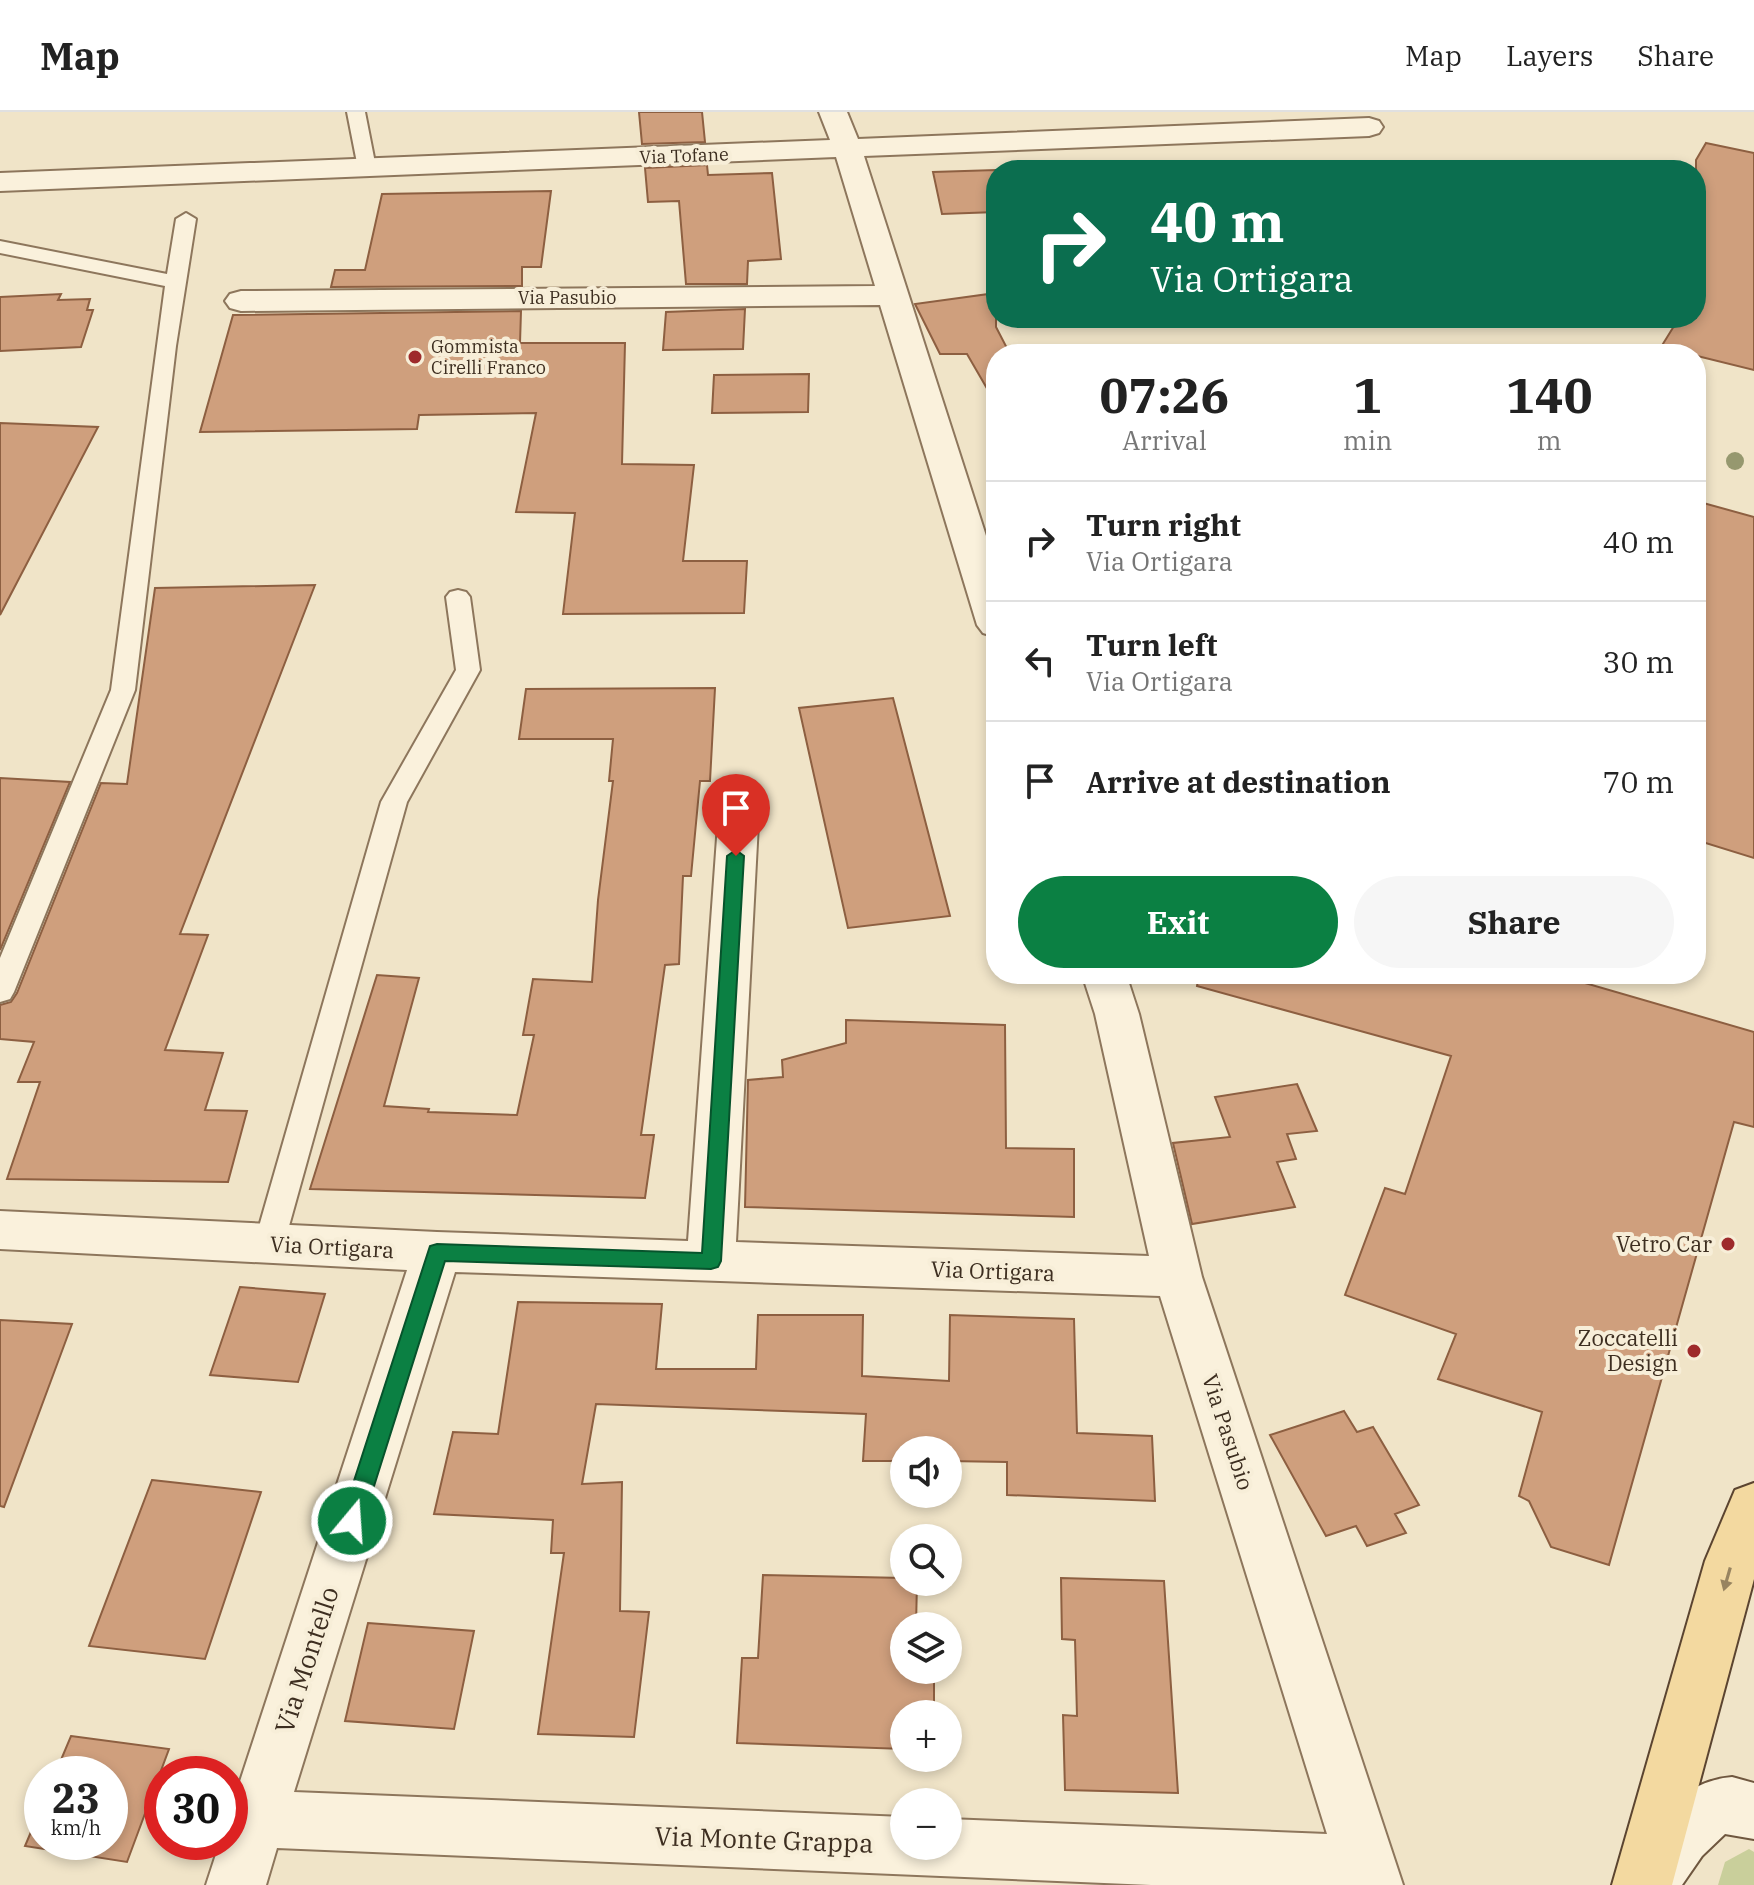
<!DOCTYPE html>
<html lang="en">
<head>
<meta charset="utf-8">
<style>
	:root { --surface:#fff; --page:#f6f6f6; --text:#222; --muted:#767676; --line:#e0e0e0; --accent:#0b8043 }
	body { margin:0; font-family:"IBM Plex Serif",serif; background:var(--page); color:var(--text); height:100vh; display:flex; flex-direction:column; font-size:30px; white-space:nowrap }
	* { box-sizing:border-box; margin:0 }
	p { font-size:26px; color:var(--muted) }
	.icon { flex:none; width:44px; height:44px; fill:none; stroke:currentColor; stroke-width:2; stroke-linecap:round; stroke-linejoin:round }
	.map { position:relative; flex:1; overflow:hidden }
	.side { position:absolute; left:986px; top:232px; width:720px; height:640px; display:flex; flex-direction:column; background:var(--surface); border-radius:32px; box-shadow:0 4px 12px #0003 }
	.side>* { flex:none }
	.top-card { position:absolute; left:986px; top:48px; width:720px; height:168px; border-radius:32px; box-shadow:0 4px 12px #0003; background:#0b6e4f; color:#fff; overflow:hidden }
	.controls { position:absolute; left:890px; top:1324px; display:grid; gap:16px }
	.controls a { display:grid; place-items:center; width:72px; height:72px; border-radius:50%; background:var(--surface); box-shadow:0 4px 12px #0003; font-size:40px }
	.speed { position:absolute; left:24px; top:1644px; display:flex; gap:16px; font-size:40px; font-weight:700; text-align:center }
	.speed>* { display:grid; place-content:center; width:104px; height:104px; border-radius:50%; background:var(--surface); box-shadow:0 4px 12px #0003; line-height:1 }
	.speed small { font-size:20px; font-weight:400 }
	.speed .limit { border:12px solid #d22; background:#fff; color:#111 }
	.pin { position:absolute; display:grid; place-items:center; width:68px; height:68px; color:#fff; margin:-82px -34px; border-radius:50% 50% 50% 0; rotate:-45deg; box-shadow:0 0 8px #0007 }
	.pin .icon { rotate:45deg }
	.me { position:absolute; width:88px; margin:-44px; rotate:18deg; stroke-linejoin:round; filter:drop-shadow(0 0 6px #0008) }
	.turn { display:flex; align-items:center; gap:28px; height:168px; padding:0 32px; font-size:36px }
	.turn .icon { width:104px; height:104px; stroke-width:2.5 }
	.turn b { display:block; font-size:56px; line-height:68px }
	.eta { display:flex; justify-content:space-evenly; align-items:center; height:136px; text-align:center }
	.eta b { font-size:48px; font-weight:800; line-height:56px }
	.primary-button { display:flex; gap:16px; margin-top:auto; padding:16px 32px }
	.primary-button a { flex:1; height:92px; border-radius:48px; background:var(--accent); color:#fff; font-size:32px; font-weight:800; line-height:92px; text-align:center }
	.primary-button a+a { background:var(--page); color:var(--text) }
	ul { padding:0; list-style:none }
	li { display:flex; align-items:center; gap:24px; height:120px; padding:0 32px; border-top:2px solid var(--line) }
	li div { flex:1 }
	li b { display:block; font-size:30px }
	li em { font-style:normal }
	header { display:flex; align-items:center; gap:48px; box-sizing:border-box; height:112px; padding:0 40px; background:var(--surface); border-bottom:2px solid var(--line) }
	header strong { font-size:38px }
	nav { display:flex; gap:44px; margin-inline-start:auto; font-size:28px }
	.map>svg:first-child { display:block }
	.green { fill:#c9cf9b }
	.building { fill:#cf9f7d; stroke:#8d5f41; stroke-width:2 }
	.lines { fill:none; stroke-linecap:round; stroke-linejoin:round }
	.service-casing { stroke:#8d765c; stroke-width:4 }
	.minor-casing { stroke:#8d765c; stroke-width:4 }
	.secondary-casing { stroke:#6f573f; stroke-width:4 }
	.primary-casing { stroke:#5b4430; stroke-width:4 }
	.service { fill:#faf1dc; fill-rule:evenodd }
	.minor { fill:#faf1dc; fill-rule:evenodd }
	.secondary { fill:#faf1dc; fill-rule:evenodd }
	.primary { fill:#f3d9a0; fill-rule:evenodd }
	.tree { fill:#96986f }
	.oneway { fill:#988460 }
	.route { fill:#0b8043; stroke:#07532c; stroke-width:2 }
	.poi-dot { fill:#9e2a2b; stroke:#f7eed8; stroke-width:3 }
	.labels { text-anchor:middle; stroke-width:8; stroke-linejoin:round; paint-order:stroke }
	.far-street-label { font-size:18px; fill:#3d2e20; stroke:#f7eed8 }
	.far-poi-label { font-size:18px; fill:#3d2e20; stroke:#f7eed8; text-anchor:start }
	.poi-label { font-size:22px; fill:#3d2e20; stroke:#f7eed8; text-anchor:end }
	.street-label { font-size:22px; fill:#3d2e20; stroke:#f7eed8 }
	.near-street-label { font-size:26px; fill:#3d2e20; stroke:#f7eed8 }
</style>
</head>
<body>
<header>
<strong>Map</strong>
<nav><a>Map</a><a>Layers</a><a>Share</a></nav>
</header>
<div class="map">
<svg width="1754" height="1773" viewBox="0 0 1754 1773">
	<rect width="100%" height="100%" fill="#f0e4c8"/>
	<path class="green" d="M1749,1737l5,3v33h-36l7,-23z"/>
	<path class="building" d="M639,0h63l3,30 -63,2z
		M1706,31l48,10v217l-93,-23 18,-29h17v-158z
		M707,53l1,10 64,-2 9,86 -33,2 -1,23h-61l-7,-83 -31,1 -3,-34z
		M996,58v42l-54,2 -9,-42z
		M551,79l-10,76h-19v19l-191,1 4,-17h30l17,-76z
		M996,181v34l14,27h-14v50l-29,-50h-27l-25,-50z
		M61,182l-3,6 32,-1 -3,11h6l-12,37 -81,4v-54z
		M745,197l-2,40 -80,1 3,-38z
		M521,199l-1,32h105l-3,121 72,1 -11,96h64l-3,52 -181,1 12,-101 -59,-1 20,-99 -117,2 -2,14 -217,3 33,-117z
		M809,262l-1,38 -96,1 2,-38z
		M0,311l98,4 -98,188z
		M1696,389l58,16v341l-58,-18z
		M315,473l-135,349 28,1 -43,115 58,3 -18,57 42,1 -19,71 -221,-3 33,-97h-22l16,-40 -34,-3v-34l11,-3 6,-9 84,-210 26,1 28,-196z
		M715,576l-5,93h-10l-9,95h-8l-4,88 -14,1 -24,170h13l-9,63 -335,-9 67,-214 42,3 -35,128 45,3 -1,3 89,3 17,-80h-11l10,-56 59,3 6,-82 15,-119h-4l4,-42h-94l7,-50z
		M893,586l57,218 -102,12 -49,-220z
		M0,666l70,4 -70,168z
		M1199,862h355l200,58v95l-20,-5 -125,443 -58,-18 -22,-46 -10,-5 23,-84 -104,-33 18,-45 -111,-39 40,-107 20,6 46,-138 -254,-70z
		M846,908l159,5 1,123 68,1v68l-329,-10 3,-127 35,-3 -1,-17 64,-17z
		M1297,972l20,47 -30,3 9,25 -19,3 18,45 -103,17 -19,-81 57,-6 -15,-40z
		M240,1175l85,7 -27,88 -88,-7z
		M518,1190l144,2 -6,65h100l2,-54h105l-1,61 87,5 1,-66 124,4 3,114 75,3 3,65 -148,-6v-33l-59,-1v-11h-44v11h-41l3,-47 -270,-10 -14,80 40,-2 -2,129 29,1 -15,125 -96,-3 26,-181h-13l2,-33 -119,-6 19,-82 45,2z
		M0,1208l72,4 -68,183 -4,-1z
		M1344,1299l13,21 16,-5 46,78 -24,9 11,19 -39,13 -11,-20 -30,10 -56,-101z
		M152,1368l109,12 -56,167 -116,-13z
		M763,1463l141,3v4h13l-1,44h-12v44h30v44h-30v35l-167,-6 5,-85h16z
		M1061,1466l103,3 14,212 -113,-3 -2,-75 14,1 -2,-76 -13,-1z
		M368,1511l106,8 -20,98 -109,-8z
		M71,1624l98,13 -42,113 -102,-16 17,-40v36h68v-68h-55z"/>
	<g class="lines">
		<defs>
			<path id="service" d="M347,0h18l11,56 -2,4 -7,2 -9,-6z
				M186,101l10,6 -20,127 -41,344 -121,302 -4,7 -10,3v-44l111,-268 54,-404 -165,-33v-12l167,33 9,-55z
				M458,478l8,2 4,5 10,73 -73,132 -123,442 -4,9 -11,3 -11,-3 -4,-9 127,-442 75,-132 -10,-73 4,-5z"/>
			<path id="minor" d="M819,0h28l11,27 511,-21 10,3 4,6 -4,6 -10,3 -505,20 132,411v70l-13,-4 -6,-8 -97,-320 -639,6 -11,-3 -5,-7 5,-7 11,-3 634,-5 -39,-129 -836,34v-18l830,-33z
				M738,698l14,4 6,10 -22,418 413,14 -54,-242 -13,-40h44l13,40 63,263 201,608h-252l-874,-37 -11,37h-60l14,-43h10v-30l177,-542 -407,-21v-38l437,21 251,9 30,-417 6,-10zM455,1160l705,24 167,538 -379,-15v27h-44v-29l-610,-25z"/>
			<path id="secondary" d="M1732,1665l22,6v56l-29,-5 -23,22 -20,29h-64c20,-48 57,-104 114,-108z"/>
			<path id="primary" d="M1754,1371v96l-82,306h-60l93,-324 30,-71z"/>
		</defs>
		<use href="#service" class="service-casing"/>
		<use href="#minor" class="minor-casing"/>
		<use href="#secondary" class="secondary-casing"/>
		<use href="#primary" class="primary-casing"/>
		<use href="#service" class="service"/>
		<use href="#minor" class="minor"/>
		<use href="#secondary" class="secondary"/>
		<use href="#primary" class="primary"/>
	</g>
	<circle class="tree" cx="1735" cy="349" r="9"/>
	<defs><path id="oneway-solid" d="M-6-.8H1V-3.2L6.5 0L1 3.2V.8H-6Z" transform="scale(2)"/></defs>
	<use class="oneway" href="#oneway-solid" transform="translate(1727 1467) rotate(106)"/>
	<path class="route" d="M736,738l8,6 -23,405 -3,6 -7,2 -266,-8 -82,260 -3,7 -8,3 -8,-3 -3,-7 89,-275 7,-2 265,9 25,-397z"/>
	<g class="poi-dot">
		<circle cx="415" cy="245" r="8"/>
		<circle cx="1728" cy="1132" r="8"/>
		<circle cx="1694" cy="1239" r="8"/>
	</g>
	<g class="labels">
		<g class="far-street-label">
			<text transform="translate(684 44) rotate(-2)" y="6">Via Tofane</text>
			<text x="567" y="192">Via Pasubio</text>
		</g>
		<g class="far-poi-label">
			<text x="431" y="241">Gommista<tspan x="431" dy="21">Cirelli Franco</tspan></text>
		</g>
		<g class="poi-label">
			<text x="1712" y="1140">Vetro Car</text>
			<text x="1678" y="1234">Zoccatelli<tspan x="1678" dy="25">Design</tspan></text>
		</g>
		<g class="street-label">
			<text transform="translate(332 1135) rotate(3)" y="8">Via Ortigara</text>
			<text transform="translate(993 1159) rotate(2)" y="8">Via Ortigara</text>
			<text transform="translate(1228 1320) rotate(72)" y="8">Via Pasubio</text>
		</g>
		<g class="near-street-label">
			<text transform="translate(307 1548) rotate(-72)" y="9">Via Montello</text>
			<text transform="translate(764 1728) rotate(2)" y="9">Via Monte Grappa</text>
		</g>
	</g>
</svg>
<div class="controls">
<a><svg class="icon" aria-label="sound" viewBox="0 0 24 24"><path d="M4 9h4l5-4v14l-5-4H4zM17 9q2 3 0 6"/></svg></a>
<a><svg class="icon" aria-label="search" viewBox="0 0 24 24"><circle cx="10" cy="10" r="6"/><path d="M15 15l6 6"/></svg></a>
<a><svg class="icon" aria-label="layers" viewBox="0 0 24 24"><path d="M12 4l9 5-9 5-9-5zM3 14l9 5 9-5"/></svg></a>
<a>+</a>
<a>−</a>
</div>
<div class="speed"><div>23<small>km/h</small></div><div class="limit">30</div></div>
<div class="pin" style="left:736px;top:744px;background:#d93025"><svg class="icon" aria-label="arrive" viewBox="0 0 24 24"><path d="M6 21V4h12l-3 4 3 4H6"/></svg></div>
<svg class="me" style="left:352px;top:1409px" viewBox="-20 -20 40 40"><circle r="17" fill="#0b8043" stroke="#fff" stroke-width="3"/><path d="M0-11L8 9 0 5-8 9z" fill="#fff"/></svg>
<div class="top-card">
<div class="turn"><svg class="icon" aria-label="right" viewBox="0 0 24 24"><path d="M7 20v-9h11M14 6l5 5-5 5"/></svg><div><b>40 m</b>Via Ortigara</div></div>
</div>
<section class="side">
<div class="eta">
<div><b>07:26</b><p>Arrival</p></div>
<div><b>1</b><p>min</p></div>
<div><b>140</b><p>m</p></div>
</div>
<ul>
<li><svg class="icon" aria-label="right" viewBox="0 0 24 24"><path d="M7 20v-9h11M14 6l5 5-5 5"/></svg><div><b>Turn right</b><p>Via Ortigara</p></div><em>40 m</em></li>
<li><svg class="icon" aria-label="left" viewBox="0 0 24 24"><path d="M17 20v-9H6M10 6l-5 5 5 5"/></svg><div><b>Turn left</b><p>Via Ortigara</p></div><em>30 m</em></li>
<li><svg class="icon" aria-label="arrive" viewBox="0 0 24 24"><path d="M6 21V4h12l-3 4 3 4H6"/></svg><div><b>Arrive at destination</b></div><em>70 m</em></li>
</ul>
<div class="primary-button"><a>Exit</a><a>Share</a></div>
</section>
</div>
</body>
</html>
